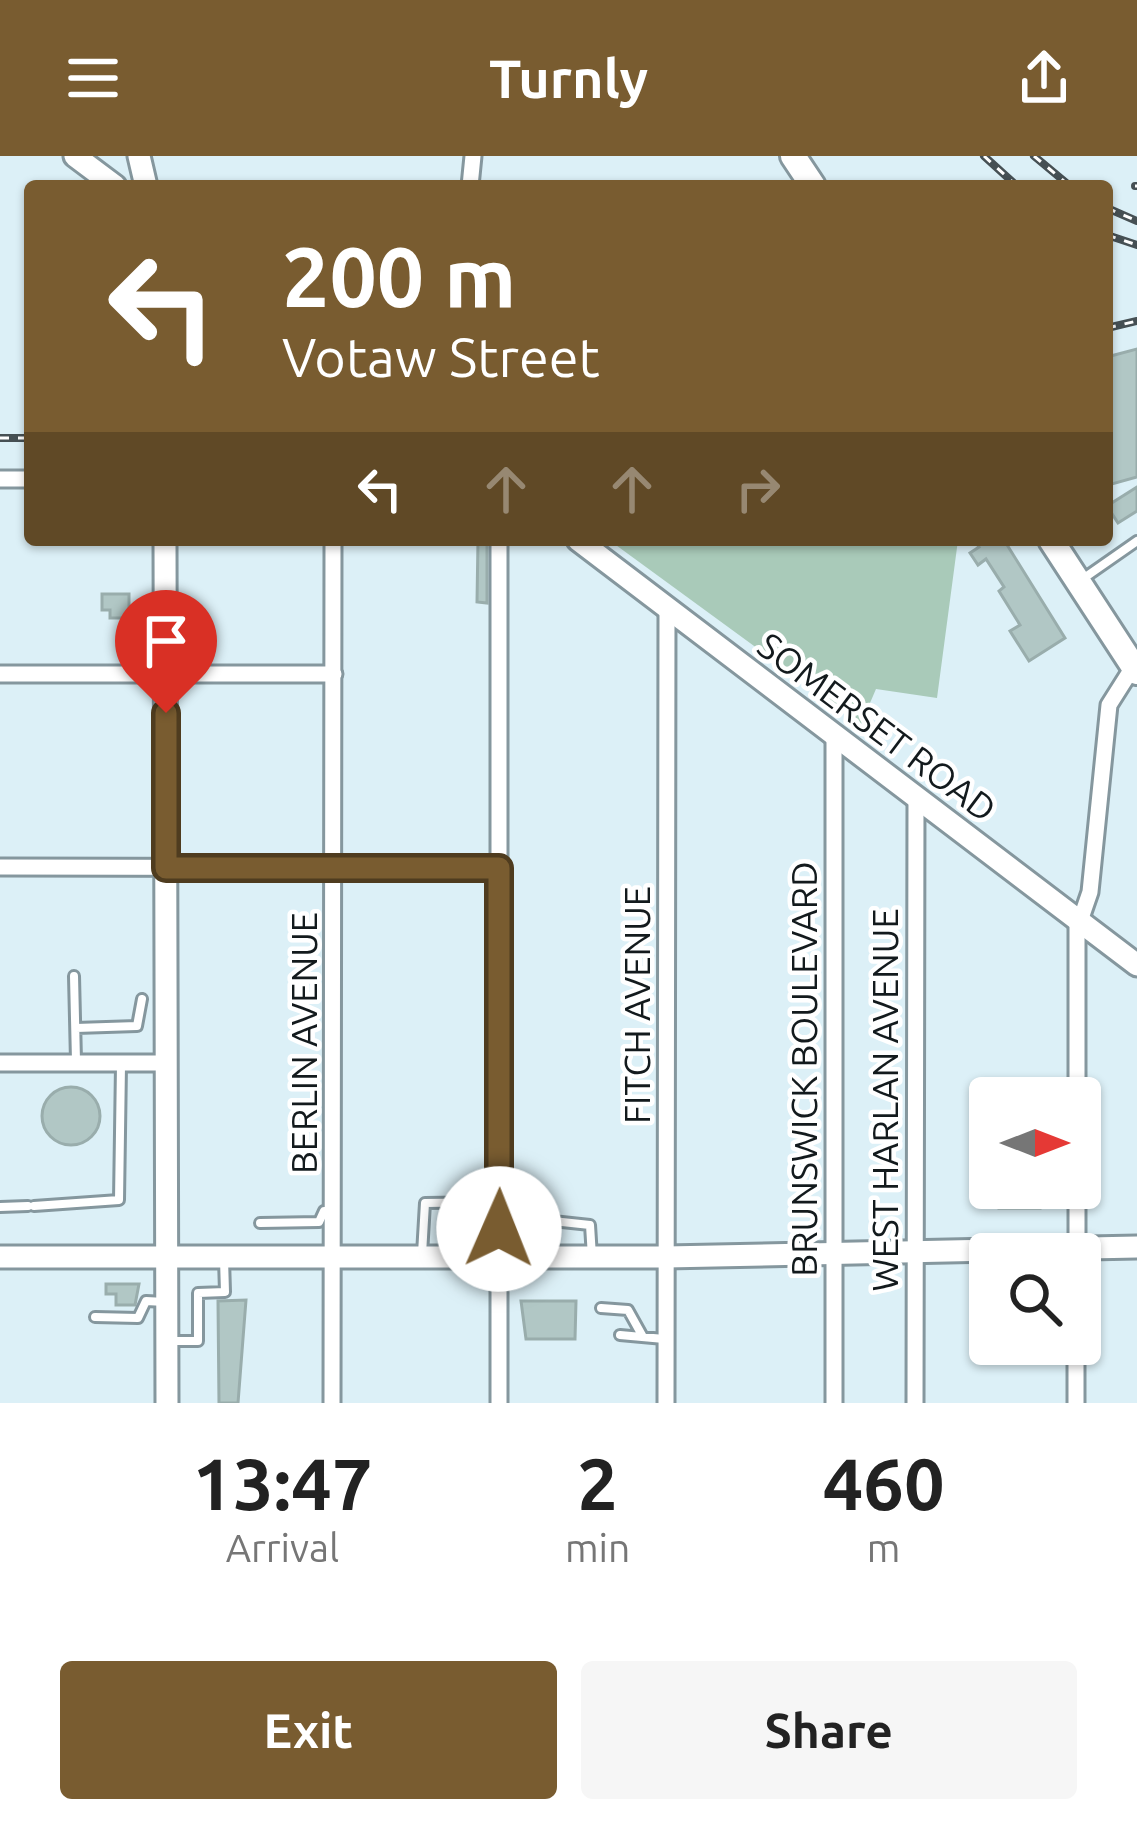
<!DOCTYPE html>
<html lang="en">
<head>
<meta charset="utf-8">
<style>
	:root { --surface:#fff; --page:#f6f6f6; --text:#222; --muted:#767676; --accent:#795c30 }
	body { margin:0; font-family:Ubuntu,sans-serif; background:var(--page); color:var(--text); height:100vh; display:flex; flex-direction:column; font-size:45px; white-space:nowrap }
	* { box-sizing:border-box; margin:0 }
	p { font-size:39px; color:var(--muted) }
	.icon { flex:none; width:66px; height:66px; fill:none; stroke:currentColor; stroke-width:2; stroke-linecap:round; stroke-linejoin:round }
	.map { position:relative; height:1247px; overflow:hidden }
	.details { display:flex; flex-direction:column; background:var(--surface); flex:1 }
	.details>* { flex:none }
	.hud { position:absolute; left:24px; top:24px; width:1089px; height:366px; border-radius:12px; box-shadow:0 3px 9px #0004; background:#795c30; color:#fff; overflow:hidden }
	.needle { width:78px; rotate:90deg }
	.buttons { position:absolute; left:969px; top:921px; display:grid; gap:24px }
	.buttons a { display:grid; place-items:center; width:132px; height:132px; border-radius:12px; background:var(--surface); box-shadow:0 3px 9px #0004; font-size:60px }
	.pin { position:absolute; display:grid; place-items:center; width:102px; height:102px; color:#fff; margin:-123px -51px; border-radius:50% 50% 50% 0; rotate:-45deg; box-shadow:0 0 12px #0007 }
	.pin .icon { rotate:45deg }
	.me { position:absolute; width:132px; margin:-66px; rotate:1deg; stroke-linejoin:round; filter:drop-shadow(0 0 9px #0008) }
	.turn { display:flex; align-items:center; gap:42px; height:252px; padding:0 60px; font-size:54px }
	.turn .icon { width:156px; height:156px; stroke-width:2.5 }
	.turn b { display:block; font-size:84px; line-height:102px }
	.lanes { display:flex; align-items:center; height:114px; padding:0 60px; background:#0003; justify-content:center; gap:60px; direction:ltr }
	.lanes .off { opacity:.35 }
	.eta { display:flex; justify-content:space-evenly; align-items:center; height:204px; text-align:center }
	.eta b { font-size:72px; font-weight:700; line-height:84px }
	.cta { display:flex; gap:24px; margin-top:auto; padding:24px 60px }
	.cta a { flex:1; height:138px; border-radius:12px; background:var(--accent); color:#fff; font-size:48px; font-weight:700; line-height:138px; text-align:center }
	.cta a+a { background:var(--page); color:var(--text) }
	header { display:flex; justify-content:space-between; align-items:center; height:156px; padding:0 60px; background:var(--accent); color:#fff; font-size:54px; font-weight:700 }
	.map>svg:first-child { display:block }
	.green { fill:#a9cab9 }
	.building { fill:#b1c7c5; stroke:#99adac; stroke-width:3 }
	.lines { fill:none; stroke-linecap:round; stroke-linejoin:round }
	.service-casing { stroke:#85979e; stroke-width:14 }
	.minor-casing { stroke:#85979e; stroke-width:21 }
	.secondary-casing { stroke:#85979e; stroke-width:27 }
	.primary-casing { stroke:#85979e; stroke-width:30 }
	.service { stroke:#fff; stroke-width:8 }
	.minor { stroke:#fff; stroke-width:15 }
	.secondary { stroke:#fff; stroke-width:21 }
	.primary { stroke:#fff; stroke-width:24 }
	.rail-casing { stroke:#465054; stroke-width:8 }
	.rail { stroke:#fff; stroke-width:3; stroke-dasharray:9; stroke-linecap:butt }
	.route-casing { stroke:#4f3c1f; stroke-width:30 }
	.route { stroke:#795c30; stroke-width:21 }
	.labels { text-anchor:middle; stroke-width:9; stroke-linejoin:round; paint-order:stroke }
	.street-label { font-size:36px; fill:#131a1d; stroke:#fff }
</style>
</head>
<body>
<header><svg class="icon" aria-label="menu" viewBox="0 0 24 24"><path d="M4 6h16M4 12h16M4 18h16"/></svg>Turnly<svg class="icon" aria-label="share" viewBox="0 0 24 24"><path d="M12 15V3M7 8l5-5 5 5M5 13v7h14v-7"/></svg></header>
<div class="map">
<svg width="1137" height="1247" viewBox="0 0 1137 1247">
	<rect width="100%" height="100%" fill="#dcf0f7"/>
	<path class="green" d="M609,384h349l-21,158 -61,-9 -15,35z"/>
	<path class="building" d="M1137,193v128l-25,7 -5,-20v-107z
		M1137,331v24l-19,12 -11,-17z
		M478,384h9v63l-10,-1z
		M974,384h30l61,98 -36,23 -19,-30 10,-6 -21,-34 5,-4 -18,-28 -8,6 -8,-12 9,-6z
		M102,438h27v24h-19v-8h-8z
		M42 960a29 29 0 1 1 58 0a29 29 0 1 1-58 0Z
		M999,1032h41v20h-41z
		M106,1128h33l-4,21h-19v-11h-10z
		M246,1144l-8,103h-19l-1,-102z
		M521,1145h55l-1,38h-49z"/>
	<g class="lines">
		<defs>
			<path id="service" d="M1084,422l53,-37
				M74,820l2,85
				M76,872l61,-2 5,-27
				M501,1049l20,1 13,13 56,6 2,32
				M34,1050l85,-6 2,-135
				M0,1051l28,-1
				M260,1067l59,-1 5,-11h9
				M422,1098l3,-51 71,-1
				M601,1152l27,2 15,27
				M95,1161l43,1 8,-17 19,1
				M620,1179l44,4
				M171,1185h27v-48l27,-1 -1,-33"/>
			<path id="minor" d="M470,30l3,-30
				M0,323h30
				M499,384v863
				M0,518h334
				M0,711l499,1
				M1080,765l10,-29 19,-187 24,-38
				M0,907h166
				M1077,942v-179
				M1077,1098v-66
				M332,1247l1,-863
				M666,1247l1,-795
				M834,1247v-668
				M915,1247l1,-605
				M1076,1247v-59"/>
			<path id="secondary" d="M75,0l40,30
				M139,0l7,30
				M165,384l2,863
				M578,384l559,425
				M0,1101h666l471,-10"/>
			<path id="primary" d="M793,0l20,30
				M1051,384l86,132"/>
		</defs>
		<use href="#service" class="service-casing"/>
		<use href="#minor" class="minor-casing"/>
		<use href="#secondary" class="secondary-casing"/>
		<use href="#primary" class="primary-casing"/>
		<use href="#service" class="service"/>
		<use href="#minor" class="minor"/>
		<use href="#secondary" class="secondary"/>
		<use href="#primary" class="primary"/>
		<defs>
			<path id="rail" d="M984,0l33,30
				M1034,0l36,30
				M1135,30h2
				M1107,52l30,13
				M1107,79l30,10
				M1107,172l30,-7
				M0,282h30"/>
		</defs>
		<use href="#rail" class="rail-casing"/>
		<use href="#rail" class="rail"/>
	</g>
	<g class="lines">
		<defs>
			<path id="route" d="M166,557v155h333v361"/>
		</defs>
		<use href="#route" class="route-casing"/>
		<use href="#route" class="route"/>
	</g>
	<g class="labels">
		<g class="street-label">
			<text transform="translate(877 571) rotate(37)" y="13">SOMERSET ROAD</text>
			<text transform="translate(637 849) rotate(-90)" y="13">FITCH AVENUE</text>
			<text transform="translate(304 887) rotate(-90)" y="13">BERLIN AVENUE</text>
			<text transform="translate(804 913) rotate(-90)" y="13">BRUNSWICK BOULEVARD</text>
			<text transform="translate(885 944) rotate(-90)" y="13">WEST HARLAN AVENUE</text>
		</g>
	</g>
</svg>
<div class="buttons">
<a><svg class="needle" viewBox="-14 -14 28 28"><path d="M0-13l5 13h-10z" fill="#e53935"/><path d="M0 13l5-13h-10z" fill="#767676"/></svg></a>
<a><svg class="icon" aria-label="search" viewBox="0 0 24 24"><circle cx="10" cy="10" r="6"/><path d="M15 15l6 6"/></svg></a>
</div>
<div class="pin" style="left:166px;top:557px;background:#d93025"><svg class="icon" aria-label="arrive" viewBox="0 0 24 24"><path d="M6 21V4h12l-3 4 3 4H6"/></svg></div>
<svg class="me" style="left:499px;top:1073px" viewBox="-20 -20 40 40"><circle r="19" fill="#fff"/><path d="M0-13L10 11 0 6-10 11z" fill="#795c30"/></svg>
<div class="hud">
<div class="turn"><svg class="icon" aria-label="left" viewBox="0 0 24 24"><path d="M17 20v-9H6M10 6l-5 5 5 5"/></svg><div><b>200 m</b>Votaw Street</div></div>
<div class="lanes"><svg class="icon" aria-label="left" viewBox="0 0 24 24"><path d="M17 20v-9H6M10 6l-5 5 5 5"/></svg><svg class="icon off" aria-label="ahead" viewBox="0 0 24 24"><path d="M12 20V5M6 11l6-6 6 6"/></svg><svg class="icon off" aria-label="ahead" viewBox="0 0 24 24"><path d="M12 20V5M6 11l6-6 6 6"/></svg><svg class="icon off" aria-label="right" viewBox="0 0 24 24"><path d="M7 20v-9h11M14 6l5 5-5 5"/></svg></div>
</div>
</div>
<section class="details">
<div class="eta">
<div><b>13:47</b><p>Arrival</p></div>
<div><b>2</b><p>min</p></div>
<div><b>460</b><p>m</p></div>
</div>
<div class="cta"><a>Exit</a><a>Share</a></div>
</section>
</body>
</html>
